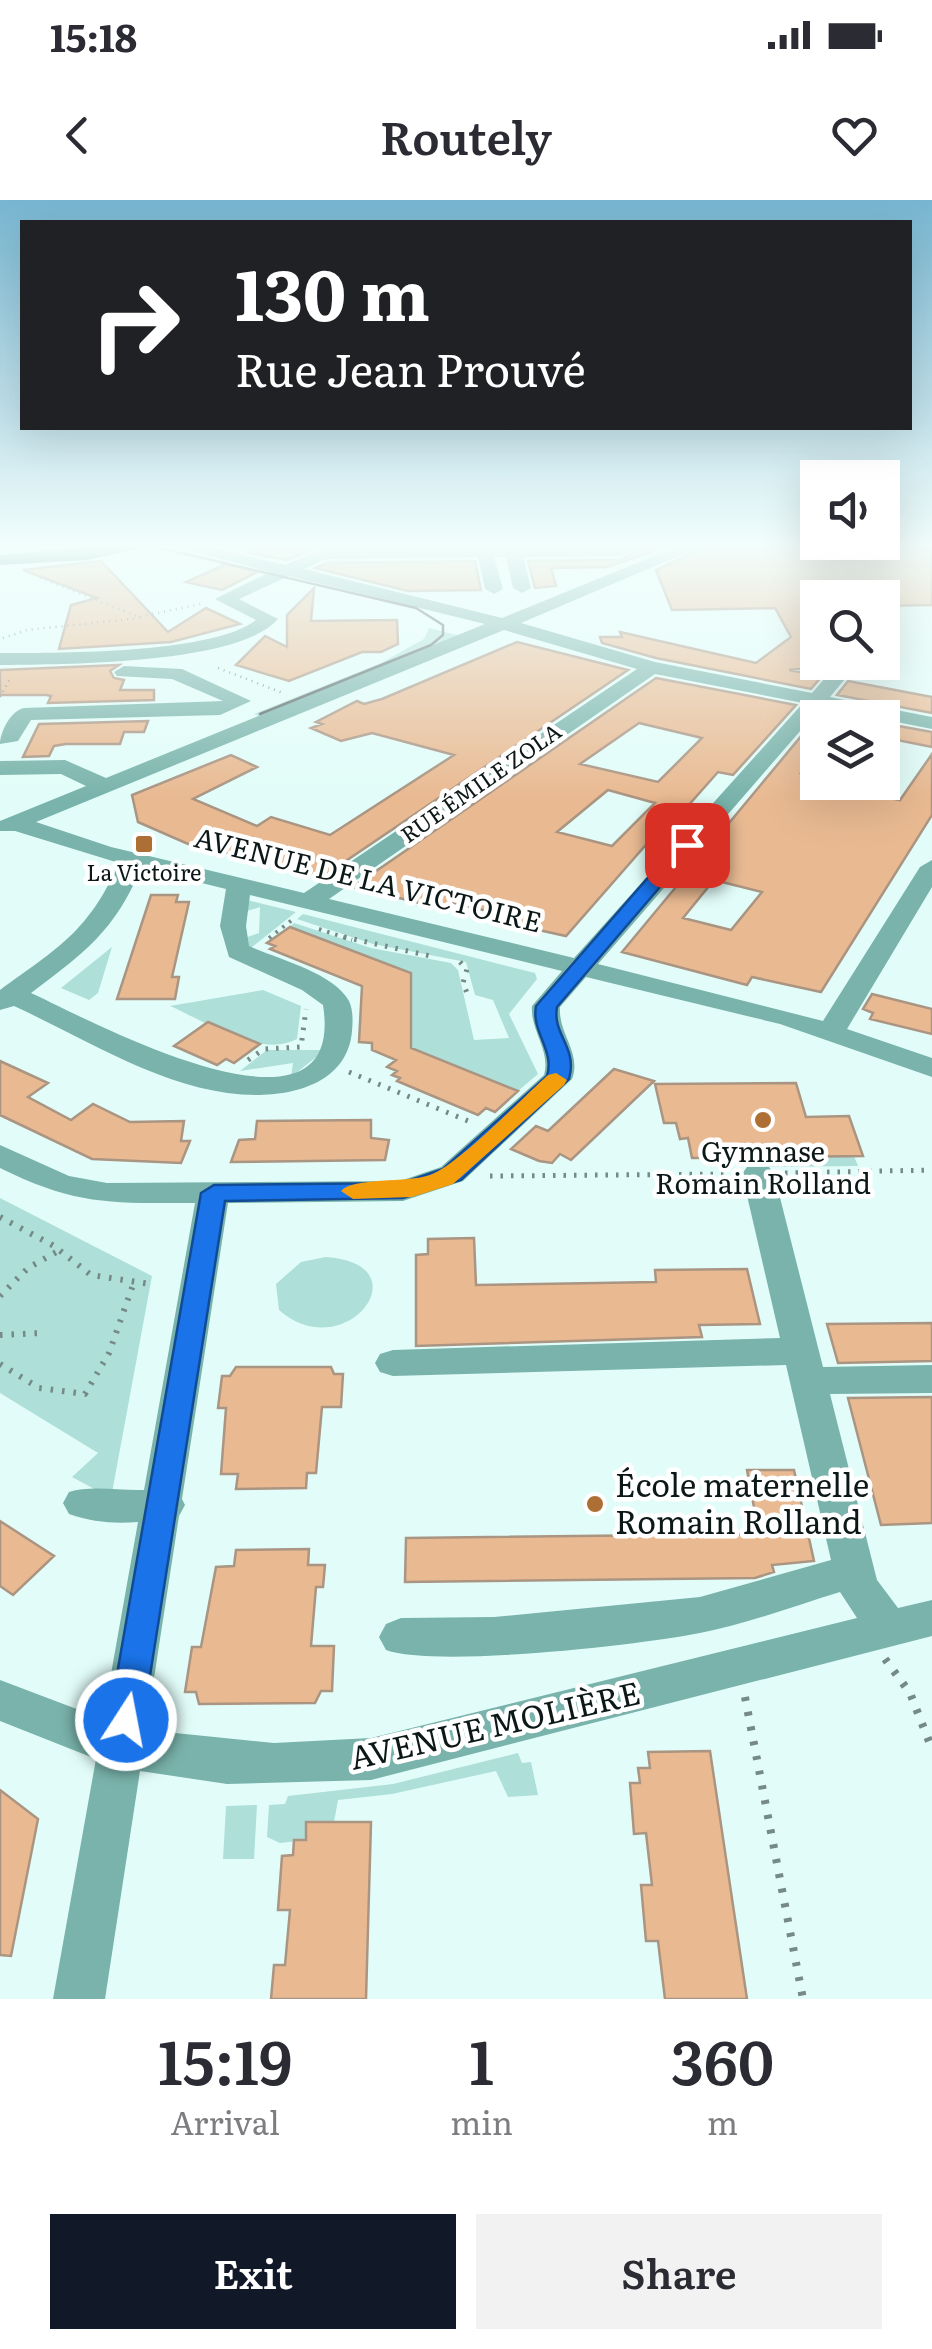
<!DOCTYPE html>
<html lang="en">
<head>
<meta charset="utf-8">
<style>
	:root { --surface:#fff; --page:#f2f2f3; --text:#2b2b33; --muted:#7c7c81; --accent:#111827 }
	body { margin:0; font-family:Literata,serif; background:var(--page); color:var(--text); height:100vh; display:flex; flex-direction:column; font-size:38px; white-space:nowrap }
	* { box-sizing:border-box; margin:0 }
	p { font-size:32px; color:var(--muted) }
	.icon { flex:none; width:55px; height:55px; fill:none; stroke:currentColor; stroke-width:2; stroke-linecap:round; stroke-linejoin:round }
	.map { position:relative; height:1799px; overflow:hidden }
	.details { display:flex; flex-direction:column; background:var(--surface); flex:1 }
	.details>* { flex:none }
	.hud { position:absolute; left:20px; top:20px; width:892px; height:210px; border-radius:0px; box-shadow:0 10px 40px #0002; background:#202124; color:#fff; overflow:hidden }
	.tools { position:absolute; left:800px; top:260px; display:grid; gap:20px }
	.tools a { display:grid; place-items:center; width:100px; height:100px; border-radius:0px; background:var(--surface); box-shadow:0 10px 40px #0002; font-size:50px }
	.pin { position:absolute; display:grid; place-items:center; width:85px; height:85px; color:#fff; margin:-42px; border-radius:20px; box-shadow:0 5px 15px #0006 }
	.me { position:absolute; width:110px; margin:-55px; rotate:11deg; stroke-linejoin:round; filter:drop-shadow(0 0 8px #0008) }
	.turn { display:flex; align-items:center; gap:35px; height:210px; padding:0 50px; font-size:45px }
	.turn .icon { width:130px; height:130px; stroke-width:2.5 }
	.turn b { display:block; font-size:70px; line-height:85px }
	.eta { display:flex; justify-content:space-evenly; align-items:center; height:170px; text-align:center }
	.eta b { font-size:60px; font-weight:600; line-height:70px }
	.action { display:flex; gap:20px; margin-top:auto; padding:20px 50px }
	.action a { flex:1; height:115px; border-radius:0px; background:var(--accent); color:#fff; font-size:40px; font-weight:600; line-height:115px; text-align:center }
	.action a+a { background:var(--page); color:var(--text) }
	.status { display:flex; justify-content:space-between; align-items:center; height:70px; padding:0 50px; background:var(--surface); direction:ltr }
	.status svg { height:28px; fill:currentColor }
	header { display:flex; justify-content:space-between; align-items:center; height:130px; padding:0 50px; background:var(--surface); font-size:45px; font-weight:600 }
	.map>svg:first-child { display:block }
	.green { fill:#aedfd8 }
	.building { fill:#e9ba92; stroke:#aa9482; stroke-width:2.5; fill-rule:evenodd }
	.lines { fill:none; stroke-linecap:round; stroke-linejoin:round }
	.path-far4 { stroke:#758986; stroke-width:2.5; stroke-dasharray:1 5; stroke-linecap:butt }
	.path-far3 { stroke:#758986; stroke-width:4; stroke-dasharray:2.5 6; stroke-linecap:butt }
	.path-far2 { stroke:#758986; stroke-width:5; stroke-dasharray:2.5 8; stroke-linecap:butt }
	.path-far1 { stroke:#758986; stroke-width:6; stroke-dasharray:2.5 9; stroke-linecap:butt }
	.path { stroke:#758986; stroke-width:8; stroke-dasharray:4 11; stroke-linecap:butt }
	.minor { fill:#79b3ab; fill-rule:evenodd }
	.major { fill:#2c7069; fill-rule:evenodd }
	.tram { stroke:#536462; stroke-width:2.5 }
	.route { fill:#1a73e8; stroke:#114b97; stroke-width:2.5 }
	.slow { fill:#f59e0b }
	.poi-dot { fill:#ad6f34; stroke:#fff; stroke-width:4 }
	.labels { text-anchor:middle; stroke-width:9; stroke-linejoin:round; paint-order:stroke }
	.far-street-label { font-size:22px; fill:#0c1817; stroke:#fff }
	.far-poi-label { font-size:22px; fill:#0c1817; stroke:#fff }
	.street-label { font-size:28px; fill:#0c1817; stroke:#fff }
	.poi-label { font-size:28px; fill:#0c1817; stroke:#fff }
	.near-poi-label { font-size:32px; fill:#0c1817; stroke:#fff; text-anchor:start }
	.near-street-label { font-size:32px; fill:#0c1817; stroke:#fff }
</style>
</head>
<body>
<div class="status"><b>15:18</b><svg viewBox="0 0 49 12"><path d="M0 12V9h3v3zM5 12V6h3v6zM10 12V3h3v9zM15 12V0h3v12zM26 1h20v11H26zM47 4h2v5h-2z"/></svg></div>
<header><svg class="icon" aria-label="back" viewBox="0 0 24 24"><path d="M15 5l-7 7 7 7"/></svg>Routely<svg class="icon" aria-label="heart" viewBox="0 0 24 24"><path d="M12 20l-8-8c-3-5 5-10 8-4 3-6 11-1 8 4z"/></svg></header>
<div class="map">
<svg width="932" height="1799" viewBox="0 0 932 1799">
	<rect width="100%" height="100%" fill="#e2fdf9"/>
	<path class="green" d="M429,428l35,9 -200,81 -10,-4 127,-51 43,-24z
		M243,699l53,13 -49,39 -5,-12 17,-6 1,-26 -19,6z
		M303,714l232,59 2,6 -28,35 29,60 -20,17 -107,-43 -1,-75 -120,-46 4,-4 77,25 80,15 7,7 16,70 35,-2 -16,-38 -18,-5 -9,-33 -93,-18 -76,-25z
		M112,747l-14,46 -9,7 -28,-12z
		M263,790l38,16 -4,33c-37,20 -92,-18 -127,-33z
		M267,850h58l-34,27 2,-14 -53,8z
		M854,956l4,10 -92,1 -8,-3 -3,-7z
		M0,998l152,78 -41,222 -39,-21 26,-24 -98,-60z
		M326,1057c100,7 18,111 -47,53l-3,-26 25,-22z
		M518,1553l4,10 9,-1 7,33 -30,2 -12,-26 -104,23 -54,6 -4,22h-27l-1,18 -26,3 -13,-6 2,-32 16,-1 3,-8 105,-12z
		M257,1605l-3,54h-31l3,-53z"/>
	<path class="building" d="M266,345h56l-35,15 -37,-7z
		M627,345h43l-62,22 -57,1 5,18 -21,2 -7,-27 93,-1 12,-8z
		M708,345h224v60l-50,1v-8h-79l15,23v46l-29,3 33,6 -11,13 -155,-31 -54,-15 -2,-6h22l-2,-5 136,31 35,-26 -16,-29 -103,2 -16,-40z
		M101,361l67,71 38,-24 34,16 -69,18 -112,7 12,-44 26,-7 -74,-28z
		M475,361l6,29 -73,1 -93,-23 12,-5z
		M226,364l31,8 -35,18 -36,-8z
		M314,388l-3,33 86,-1 1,24 -17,8h-19l-73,29 -53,-16 29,-29 22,11v-32z
		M517,442l111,28 -306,207 -52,-17 -8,5 -40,-14h-18l-66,-29 -6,-27 99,-40 26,12 -64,32 64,27 14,-9 59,18 124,-80 -82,-22 -31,8 -30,-13 11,-4 -6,-2 41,-21 7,3 18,-5z
		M119,465l-9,6 4,7 10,2 -4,10h34v10l-106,3 3,-7 -5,-1h-46v-25z
		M656,478l140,27 -63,70 -15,-3 -47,53 -6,-2 -99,113 -68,-15 5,-6 -52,-13 -6,7 -92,-22zM639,523l63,15 -44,44 -78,-18zM608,590l47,13 -43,43 -55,-14z
		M848,481l84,16v16l-95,-18z
		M822,511l33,7h-37v35l-17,20 12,3 -4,5 91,19 32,-46v61l-111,177 -69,-15 -5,8 -125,-33zM714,680l48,12 -31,38 -48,-12z
		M148,521l-4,11h-20l-4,12h-54l-12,2 -5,10 -26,1 16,-33z
		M882,523l50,9v15l-50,-10z
		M151,695h27l-2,7h13l-17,75h7l-4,22h-58z
		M290,727l121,46v75l107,43 -23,21 -9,-4 -8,7 -81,-34 3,-3 -8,-3 5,-4 -10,-4 9,-7 -24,-10v-7l-13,-1 3,-56 -92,-37 5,-3 -8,-3z
		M872,794l60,15v25l-62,-15 3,-6 -10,-4z
		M208,822l52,22 -26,19 -8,-4 -9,6 -43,-19z
		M0,861l48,22 -20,14 43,23 22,-16 37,18 54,-1 -3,20h9l-9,22 -89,-4 -92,-44z
		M614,869l40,12 -83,79 -11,-6 -8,9 -13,-2 -28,-12 25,-23 12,5z
		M796,883l10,34 43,-1 14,40 -171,2 -4,-20 -8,1 -4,-16h-12l-9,-39z
		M371,920v18l18,2 -4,20 -154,2 8,-22 16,-1 2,-18z
		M474,1038l2,47 180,-3 -1,-12 92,-1 13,55 -61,1 3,12 -286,9v-91l12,-1v-15z
		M932,1123v38l-94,2 -11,-39z
		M236,1167h95l3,7h9l-2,33h-19l-6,66h-9l-1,15 -70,1 2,-15h-17l5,-66h-8l4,-32h8z
		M932,1197v126l-51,2 -33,-127z
		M747,1270h47l20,91 -42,4 2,7 -19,6 -350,4 1,-44 353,-4z
		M0,1321l54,35 -41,39 -13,-9z
		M309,1349l-1,16h17l-2,22h-7l-5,59h23l-2,45h-11l-6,12 -116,1 -3,-12h-11l7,-45h9l15,-80 18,-1 2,-16z
		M710,1551l37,248h-82l-7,-58h-12l-5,-56h11l-6,-52 -12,1 -4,-51h10l-2,-15h12l-2,-16z
		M0,1590l38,29 -27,137 -11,-1z
		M306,1622h65l-5,177h-95l3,-34h11l5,-55h-12l4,-54 11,-1 1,-15h12z"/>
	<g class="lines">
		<path class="path-far4" d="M40,378l99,39 66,-14
			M3,438l24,-8 113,-12
			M218,468l65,25
			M0,497l11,-20"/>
		<path class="path-far3" d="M319,729l33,11
			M269,738l23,-18"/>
		<path class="path-far2" d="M344,737l91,20
			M460,762l7,7 -4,14 6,15
			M248,860l16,-11 37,-2 5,-38
			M349,872l124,51
			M785,973l147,-3
			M490,976l239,-2"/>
		<path class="path-far1" d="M0,1017l54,29 37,29 59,9
			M0,1096l28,-28 32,-18
			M0,1135l42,-2
			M0,1164l39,24 46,6 24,-41 25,-71"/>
		<path class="path" d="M885,1459l25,34 22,56
			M745,1497l58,302"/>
		<path class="minor" d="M169,345h31l85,20 38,-16 298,-3 8,5 -8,5 -98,1 8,31 -9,5 -9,-5 -7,-31h-12l9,32 -9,5 -9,-5 -7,-32 -152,2 -22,10 198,49 179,-73h23l-183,78 134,39 157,31 27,-31h20l-29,35 102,20v12l-111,-22 -223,257 225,57 97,-154 12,-7v27l-85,142 85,29v19l-152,-53 -194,-47 -26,30c-2,27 22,46 12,72l-109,102 -60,20 -175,2 -46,296 3,6 -6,11 -33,214 128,13 97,-5 486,-120 -17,-26c-46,14 -93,32 -140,41 -59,12 -265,35 -314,17l-7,-13 7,-13 15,-6 93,-1 206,-20 131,-37 -45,-195 -393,11 -13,-4 -5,-9 5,-9 13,-4 387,-12 -38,-164 5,-7h22l5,7 49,193 109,-2v28l-102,1 47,186 21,28 34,-8v36l-561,144 -144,4 -87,-13 -35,228h-52l43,-240 -96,-38v-41l103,39 35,-197c-25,2 -45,0 -69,-8l-6,-11 6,-11c22,-7 51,-1 75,-2l51,-287c-84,0 -118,3 -195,-35v-23l69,31 38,7 293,-2 41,-14 103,-92c7,-25 -14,-44 -12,-69l30,-35 -312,-76 -4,31 3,20c28,13 84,26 100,55 4,8 4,20 3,30 -4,49 -53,64 -96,64 -84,0 -168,-55 -242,-89l-14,4v-20c59,-43 88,-58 119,-127l-104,-32h-15v-10l86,-35 -25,-12 -61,1v-14l65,-1 41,18 379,-154 -196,-48 -50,23 39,20c-40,46 -216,45 -278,46v-12c59,0 212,1 256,-33l-41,-21 55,-27zM504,430l133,39 -333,224 -193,-46 -75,-25zM655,474l148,29 -229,255 -245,-59zM141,668l85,21 -6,37 9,31 73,33 21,15c25,157 -239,12 -292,-12 53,-40 84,-62 110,-125z
			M124,466l58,3 69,32 -31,14 -189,5 -13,21 -18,3c0,-11 10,-33 24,-36l199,-7 -51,-22 -55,-3 -3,-4z"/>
		<path class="major" d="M115,345h40l-68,15 -87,5v-10z"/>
		<path class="tram" d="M147,345l269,63 27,17v10l-12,10 -171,69"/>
	</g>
	<linearGradient id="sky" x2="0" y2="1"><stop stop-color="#77b6d1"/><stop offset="0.58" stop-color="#f2fefc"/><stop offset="1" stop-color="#f2fefc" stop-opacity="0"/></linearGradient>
	<rect width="932" height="597" fill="url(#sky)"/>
	<path class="route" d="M680,641l16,4 -139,162c-5,28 21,40 12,72l-108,101 -58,18 -178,3 -82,519 -5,11 -12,5 -12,-5 -5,-11 92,-527 13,-8 188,-2 41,-14 104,-93c8,-26 -16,-44 -11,-70z"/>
	<path class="slow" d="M556,873l11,7 -3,5 -111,99 -41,13 -59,2 -12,-8c12,-14 67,-8 89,-16 28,-10 92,-77 118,-100z"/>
	<g class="poi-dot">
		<rect x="134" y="634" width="20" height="20" rx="5"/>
		<circle cx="763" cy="920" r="10"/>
		<circle cx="595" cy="1304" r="10"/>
	</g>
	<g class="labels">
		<g class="far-street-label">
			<text transform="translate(481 583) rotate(-35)" y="8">RUE ÉMILE ZOLA</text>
		</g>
		<g class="far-poi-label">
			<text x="144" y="681">La Victoire</text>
		</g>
		<g class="street-label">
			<text transform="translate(368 680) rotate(14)" y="10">AVENUE DE LA VICTOIRE</text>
		</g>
		<g class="poi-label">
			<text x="763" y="962">Gymnase<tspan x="763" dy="32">Romain Rolland</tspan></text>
		</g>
		<g class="near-poi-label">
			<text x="615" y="1297">École maternelle<tspan x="615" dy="37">Romain Rolland</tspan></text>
		</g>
		<g class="near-street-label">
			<text transform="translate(495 1526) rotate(-13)" y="11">AVENUE MOLIÈRE</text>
		</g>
	</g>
</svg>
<div class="tools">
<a><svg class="icon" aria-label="sound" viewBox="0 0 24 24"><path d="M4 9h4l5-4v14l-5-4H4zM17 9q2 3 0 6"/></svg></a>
<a><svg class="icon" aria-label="search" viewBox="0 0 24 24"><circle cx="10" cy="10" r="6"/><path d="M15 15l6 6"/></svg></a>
<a><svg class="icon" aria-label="layers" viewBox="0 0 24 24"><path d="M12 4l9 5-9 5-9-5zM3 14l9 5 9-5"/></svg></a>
</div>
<div class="pin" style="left:687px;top:645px;background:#d93025"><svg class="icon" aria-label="arrive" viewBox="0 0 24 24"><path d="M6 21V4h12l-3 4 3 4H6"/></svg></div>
<svg class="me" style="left:126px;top:1520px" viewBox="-20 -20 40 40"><circle r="17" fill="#1a73e8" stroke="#fff" stroke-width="3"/><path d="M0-11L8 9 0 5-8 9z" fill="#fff"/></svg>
<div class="hud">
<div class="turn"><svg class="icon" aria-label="right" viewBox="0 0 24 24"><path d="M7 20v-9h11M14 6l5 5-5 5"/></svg><div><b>130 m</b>Rue Jean Prouvé</div></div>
</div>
</div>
<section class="details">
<div class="eta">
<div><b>15:19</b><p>Arrival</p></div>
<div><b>1</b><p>min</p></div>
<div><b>360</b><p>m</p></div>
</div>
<div class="action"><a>Exit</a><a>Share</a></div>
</section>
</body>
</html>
